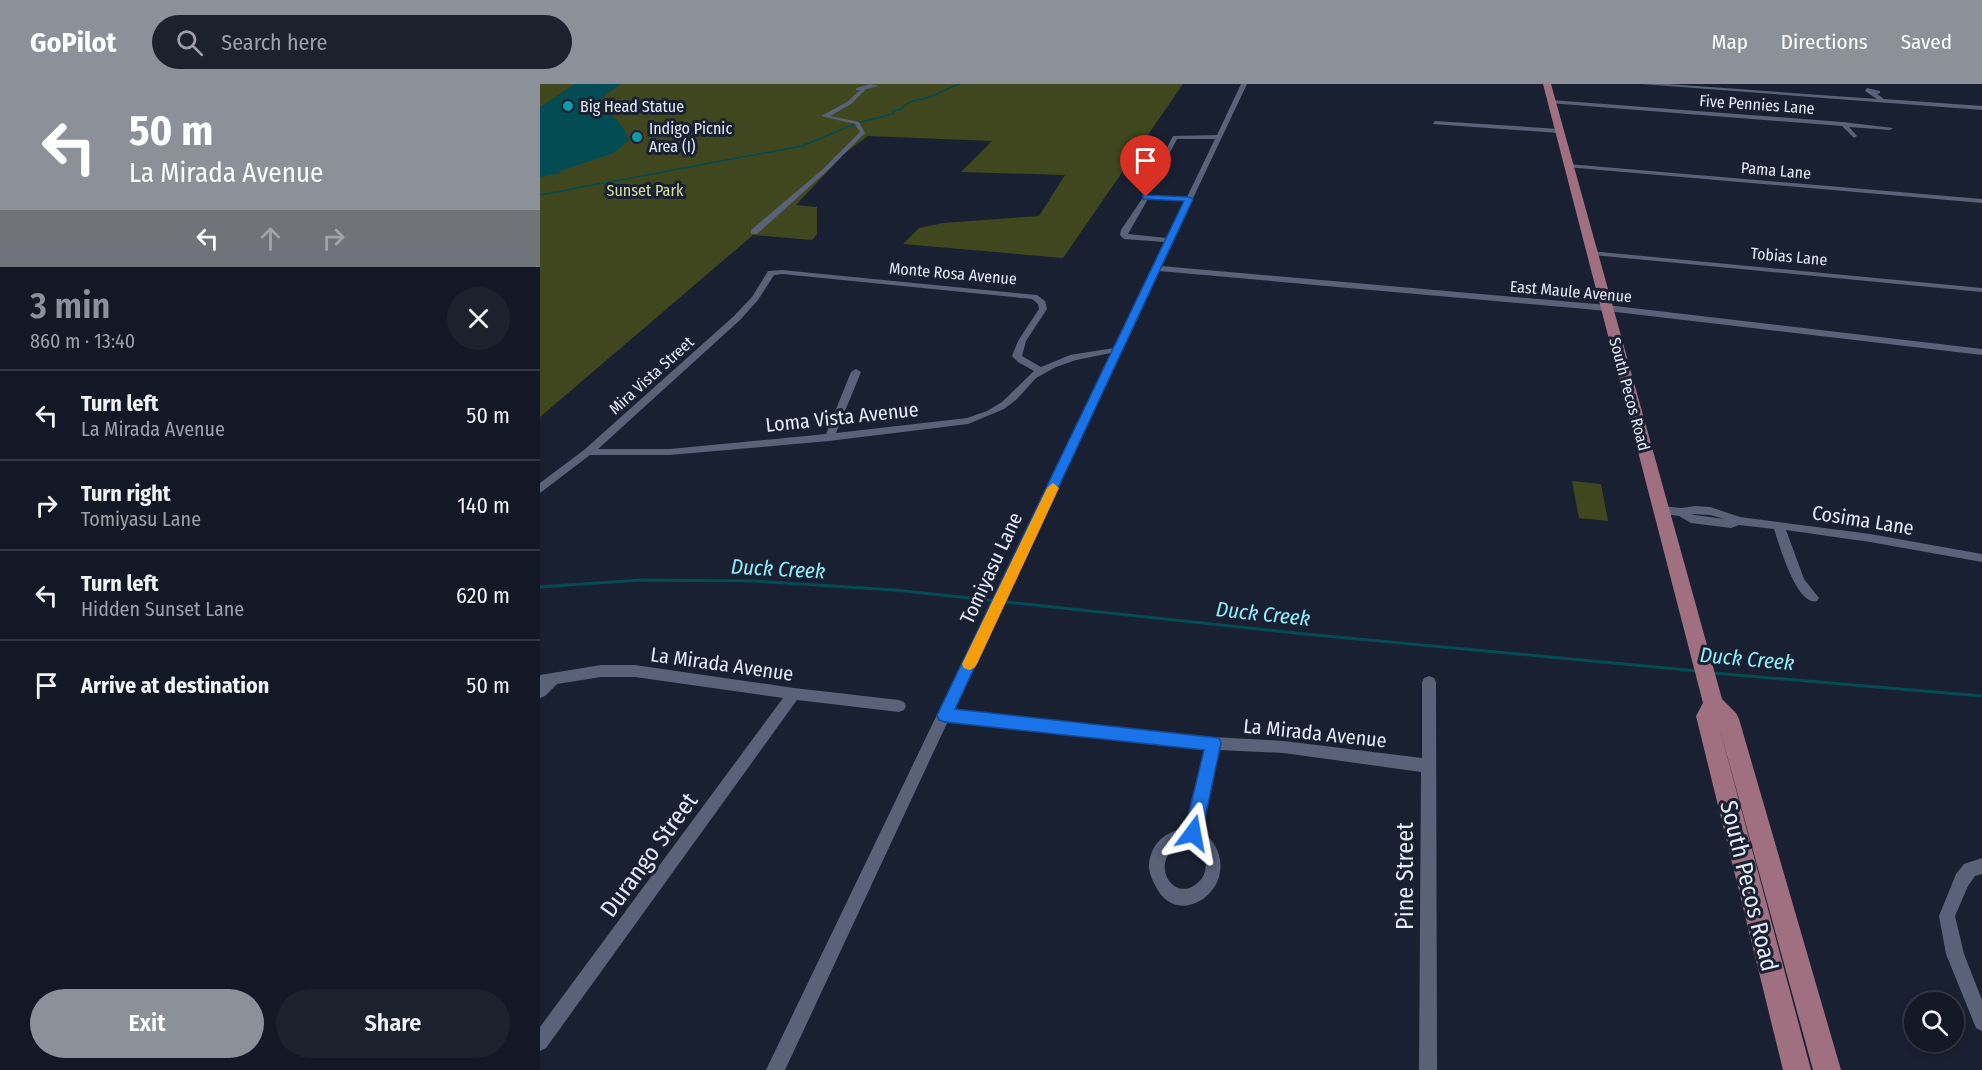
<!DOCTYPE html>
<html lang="en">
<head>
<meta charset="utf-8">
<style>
	:root { --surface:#131826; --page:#1c212e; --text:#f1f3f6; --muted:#9da0a7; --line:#323743; --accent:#8c9099 }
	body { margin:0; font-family:"Fira Sans Condensed",sans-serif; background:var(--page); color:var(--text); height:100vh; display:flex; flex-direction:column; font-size:22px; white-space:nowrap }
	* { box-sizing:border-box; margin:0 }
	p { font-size:20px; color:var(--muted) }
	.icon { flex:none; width:33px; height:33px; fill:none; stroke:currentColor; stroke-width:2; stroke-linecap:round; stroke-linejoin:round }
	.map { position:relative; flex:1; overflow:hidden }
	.drawer { display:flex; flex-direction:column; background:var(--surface); width:540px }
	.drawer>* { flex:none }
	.banner { background:#8c9099; color:#fff; overflow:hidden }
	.controls { position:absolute; left:1364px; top:908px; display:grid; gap:12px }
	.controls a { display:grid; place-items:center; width:60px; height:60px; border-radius:50%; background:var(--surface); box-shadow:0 3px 9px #0003,0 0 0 2px var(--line); font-size:30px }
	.pin { position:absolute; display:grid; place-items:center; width:51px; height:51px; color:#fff; margin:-62px -26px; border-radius:50% 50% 50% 0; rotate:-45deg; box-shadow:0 0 6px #0007 }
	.pin .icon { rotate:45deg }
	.me { position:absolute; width:66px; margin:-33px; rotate:13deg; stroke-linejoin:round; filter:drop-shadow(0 0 4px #0008) }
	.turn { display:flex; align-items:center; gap:21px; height:126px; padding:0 30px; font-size:27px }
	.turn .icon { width:78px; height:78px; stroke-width:2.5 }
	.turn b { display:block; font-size:42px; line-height:51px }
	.lanes { display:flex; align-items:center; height:57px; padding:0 30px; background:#0003; justify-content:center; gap:30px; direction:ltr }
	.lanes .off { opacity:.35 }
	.round { display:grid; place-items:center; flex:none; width:63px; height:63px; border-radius:32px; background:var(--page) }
	.overview { display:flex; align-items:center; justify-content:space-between; height:102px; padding:0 30px }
	h1 { font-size:36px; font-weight:600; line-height:45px; color:var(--accent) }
	.cta { display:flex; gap:12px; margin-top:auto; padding:12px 30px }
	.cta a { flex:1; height:69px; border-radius:36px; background:var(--accent); color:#fff; font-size:24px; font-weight:600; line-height:69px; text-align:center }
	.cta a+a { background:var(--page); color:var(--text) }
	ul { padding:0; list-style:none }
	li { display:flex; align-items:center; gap:18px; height:90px; padding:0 30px; border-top:2px solid var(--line) }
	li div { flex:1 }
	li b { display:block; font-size:22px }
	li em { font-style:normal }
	header { display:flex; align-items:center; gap:36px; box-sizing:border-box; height:84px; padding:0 30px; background:var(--accent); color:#fff }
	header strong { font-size:28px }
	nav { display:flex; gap:33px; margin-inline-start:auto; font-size:21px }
	.search { width:420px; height:54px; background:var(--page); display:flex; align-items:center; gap:15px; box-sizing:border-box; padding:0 21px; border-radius:33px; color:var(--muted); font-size:22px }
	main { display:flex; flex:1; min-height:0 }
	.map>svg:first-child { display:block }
	.green { fill:#40471e }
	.water { fill:#034c54 }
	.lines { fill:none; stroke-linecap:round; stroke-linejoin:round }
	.stream-far1 { stroke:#034c54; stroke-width:1.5 }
	.stream { stroke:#034c54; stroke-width:3 }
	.street { fill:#596278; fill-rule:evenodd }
	.primary { fill:#a17080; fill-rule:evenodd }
	.route { fill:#1a73e8; stroke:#114b97; stroke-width:1.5 }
	.slow { fill:#f59e0b }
	.culture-dot { fill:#0f9aa8; stroke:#192032; stroke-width:2 }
	.labels { text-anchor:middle; stroke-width:6; stroke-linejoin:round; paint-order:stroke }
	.far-street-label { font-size:16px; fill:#e5ebf8; stroke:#192032 }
	.far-poi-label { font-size:16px; fill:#e5ebf8; stroke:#192032; text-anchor:start }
	.far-park-label { font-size:16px; fill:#d4e19a; stroke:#192032 }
	.street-label { font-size:20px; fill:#e5ebf8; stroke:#192032 }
	.water-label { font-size:21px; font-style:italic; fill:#8ff1fe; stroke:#192032 }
	.near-street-label { font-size:24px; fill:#e5ebf8; stroke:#192032 }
</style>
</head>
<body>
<header>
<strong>GoPilot</strong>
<div class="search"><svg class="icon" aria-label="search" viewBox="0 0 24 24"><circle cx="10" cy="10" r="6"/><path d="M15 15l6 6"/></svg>Search here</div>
<nav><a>Map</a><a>Directions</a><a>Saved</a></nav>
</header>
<main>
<section class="drawer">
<div class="banner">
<div class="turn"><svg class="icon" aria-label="left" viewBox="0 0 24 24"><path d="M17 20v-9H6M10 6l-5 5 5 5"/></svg><div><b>50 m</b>La Mirada Avenue</div></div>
<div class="lanes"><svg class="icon" aria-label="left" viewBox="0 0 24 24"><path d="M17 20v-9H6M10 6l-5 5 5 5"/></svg><svg class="icon off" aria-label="ahead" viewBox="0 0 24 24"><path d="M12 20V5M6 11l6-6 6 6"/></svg><svg class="icon off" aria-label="right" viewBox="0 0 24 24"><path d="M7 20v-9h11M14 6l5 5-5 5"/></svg></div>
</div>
<div class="overview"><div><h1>3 min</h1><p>860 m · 13:40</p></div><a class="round"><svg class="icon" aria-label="close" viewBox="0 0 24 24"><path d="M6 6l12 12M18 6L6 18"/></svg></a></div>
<ul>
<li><svg class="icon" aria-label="left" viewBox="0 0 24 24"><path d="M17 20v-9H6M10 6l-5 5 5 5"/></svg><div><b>Turn left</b><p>La Mirada Avenue</p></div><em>50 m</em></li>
<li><svg class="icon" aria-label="right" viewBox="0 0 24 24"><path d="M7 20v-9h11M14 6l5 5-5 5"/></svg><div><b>Turn right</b><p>Tomiyasu Lane</p></div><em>140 m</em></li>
<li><svg class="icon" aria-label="left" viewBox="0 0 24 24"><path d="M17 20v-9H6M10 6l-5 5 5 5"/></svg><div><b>Turn left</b><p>Hidden Sunset Lane</p></div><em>620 m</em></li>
<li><svg class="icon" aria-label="arrive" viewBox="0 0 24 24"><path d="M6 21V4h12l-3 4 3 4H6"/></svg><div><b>Arrive at destination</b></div><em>50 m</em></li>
</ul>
<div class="cta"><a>Exit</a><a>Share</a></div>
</section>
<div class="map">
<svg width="1442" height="986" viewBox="0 0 1442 986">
	<rect width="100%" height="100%" fill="#192032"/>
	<path class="green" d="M0,0h643l-120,174 -160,-14 16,-16 24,-5 96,-7 26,-41 -104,-3 31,-31 -124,-5 -23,17 -49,52 21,2v27l-5,6 -59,-5 -213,182z
		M1032,397l29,3 7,37 -29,-3z"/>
	<path class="water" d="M35,0h46l-16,11 -9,11c13,5 30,20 33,34l-15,13 -54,18 1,2 -21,4v-70z"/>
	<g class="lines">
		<path class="stream-far1" d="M0,111l262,-49 55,-23 36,-9v-3l7,-1c11,-13 18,-8 32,-14 10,-4 17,-9 28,-12"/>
		<path class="stream" d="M0,503l100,-7 114,1 141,9 410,44 393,37
			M1173,589l269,23"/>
		<path class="street" d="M330,0l9,2 -13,3 -15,15 -21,12 29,6 6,11 -38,38 -70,63h-6v-4l72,-61 37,-37 -5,-8 -34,-8 26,-14 13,-12h-4v-2z
			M701,0h6l-86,182 446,39 375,44v6l-375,-44 -448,-40 -206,439 260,27 71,4 138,17v-76l2,-4 5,-2 5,2 2,4 1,388h-18l2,-298 -137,-19 -65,-3 -18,80c5,4 10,9 13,14 27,44 -37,89 -59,41 -4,-8 -8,-17 -5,-27 5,-19 18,-26 37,-31l18,-79 -257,-27 -163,349h-19l345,-717 -35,7 -20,7 -20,11 -19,21 -13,10 -36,15 -139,17 -159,14h-80l-50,38v-10l44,-33 150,-134 18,-19 16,-26 14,-1 255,25 8,6 2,8 -21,32 -4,15 19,11 29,-12 44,-7 51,-106 -41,-3 -4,-4 1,-5 23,-34 43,1 28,-58h-38l-10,19 -5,-1 11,-21 44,-1zM608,115l37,2 -18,37 -39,-4zM242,190l250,25 6,5 1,5 -21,32 -6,15 6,6 16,9 -32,31 -15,9 -20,7 -131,15 25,-61 -5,-3 -5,3 -25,62 -156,15h-72l142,-129 18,-20 16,-25zM650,757c10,9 20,18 14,33 -1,4 -5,8 -9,11 -25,18 -51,-32 -5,-44z
			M1102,0h26l209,15 -12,-8 2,-3 13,3v2l-3,1 7,5 98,7v4z
			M1011,16l292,22 50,6 -3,2 -41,-3 8,9 -3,2 -12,-12 -293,-23z
			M895,37l124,8 3,2 -3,2 -126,-9z
			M1028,80l414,35v4l-416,-36 -1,-1z
			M1050,167l392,37v4l-389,-37 -4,-2z
			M1121,422l21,2 13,-2 15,1 30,10 130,17 112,20v8l-112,-20 -84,-12 18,49 15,19 -2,3c-20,6 -38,-57 -43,-72l-35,-4 -8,3 -40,-5 -12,-7 -22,-3 -2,-3zM1152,430l18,1 15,4 -31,-4z
			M61,581h34l159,23 105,12 5,2 2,4 -2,4 -5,2 -102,-12 -251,348 -6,3v-24l243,-329 -148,-21h-34l-44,7 -12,12 -5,2v-23z
			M1442,774v16l-7,2 -7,10 -13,30 9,38 18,46v31l-6,-3 -30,-74 -7,-38 17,-42 8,-10z"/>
		<path class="primary" d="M1003,0h8l171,615 14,14 3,6 102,351h-28l-95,-348 93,348h-28l-87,-354 7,-13z"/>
	</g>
	<path class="route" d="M606,111l43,2 4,2 -238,510 264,29 2,5 -19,90 -3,6 -6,3 -6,-3 -3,-6 20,-83 -259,-28 -6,-2 -2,-5 247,-514 -41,-2v-4z"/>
	<path class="slow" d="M513,399l6,5 -82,176 -3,4 -5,2 -5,-2 -2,-4 85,-176z"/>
	<g class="culture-dot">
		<circle cx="28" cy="22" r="6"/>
		<circle cx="97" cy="53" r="6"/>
	</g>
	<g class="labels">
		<g class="far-street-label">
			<text transform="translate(1217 20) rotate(4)" y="6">Five Pennies Lane</text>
			<text transform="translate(1236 86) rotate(5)" y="6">Pama Lane</text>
			<text transform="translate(1249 172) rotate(5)" y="6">Tobias Lane</text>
			<text transform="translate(413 189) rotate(5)" y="6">Monte Rosa Avenue</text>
			<text transform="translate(1031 207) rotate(5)" y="6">East Maule Avenue</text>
			<text transform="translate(111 291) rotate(-42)" y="6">Mira Vista Street</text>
			<text transform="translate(1090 310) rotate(75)" y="6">South Pecos Road</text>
		</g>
		<g class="far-poi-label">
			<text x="40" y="28">Big Head Statue</text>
			<text x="109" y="50">Indigo Picnic<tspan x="109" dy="18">Area (I)</tspan></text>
		</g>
		<g class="far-park-label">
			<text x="105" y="112">Sunset Park</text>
		</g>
		<g class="street-label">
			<text transform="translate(302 333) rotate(-6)" y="7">Loma Vista Avenue</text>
			<text transform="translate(1323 436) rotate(9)" y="7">Cosima Lane</text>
			<text transform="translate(451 484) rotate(-65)" y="7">Tomiyasu Lane</text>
			<text transform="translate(182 580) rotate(8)" y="7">La Mirada Avenue</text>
			<text transform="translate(775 649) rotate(6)" y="7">La Mirada Avenue</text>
		</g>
		<g class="water-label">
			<text transform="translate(238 485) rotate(3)" y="7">Duck Creek</text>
			<text transform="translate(723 530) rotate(6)" y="7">Duck Creek</text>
			<text transform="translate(1207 575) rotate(5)" y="7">Duck Creek</text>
		</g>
		<g class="near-street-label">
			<text transform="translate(109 771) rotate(-54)" y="8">Durango Street</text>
			<text transform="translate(865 792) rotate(-90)" y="8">Pine Street</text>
			<text transform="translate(1209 802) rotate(76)" y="8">South Pecos Road</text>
		</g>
	</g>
</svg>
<div class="controls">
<a><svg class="icon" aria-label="search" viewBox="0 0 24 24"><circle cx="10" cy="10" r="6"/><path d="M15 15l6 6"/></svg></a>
</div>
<div class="pin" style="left:606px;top:113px;background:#d93025"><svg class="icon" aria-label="arrive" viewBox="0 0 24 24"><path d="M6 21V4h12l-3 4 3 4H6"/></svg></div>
<svg class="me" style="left:653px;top:749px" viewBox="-20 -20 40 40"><path d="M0-17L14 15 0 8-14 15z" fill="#1a73e8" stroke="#fff" stroke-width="4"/></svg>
</div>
</main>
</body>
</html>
